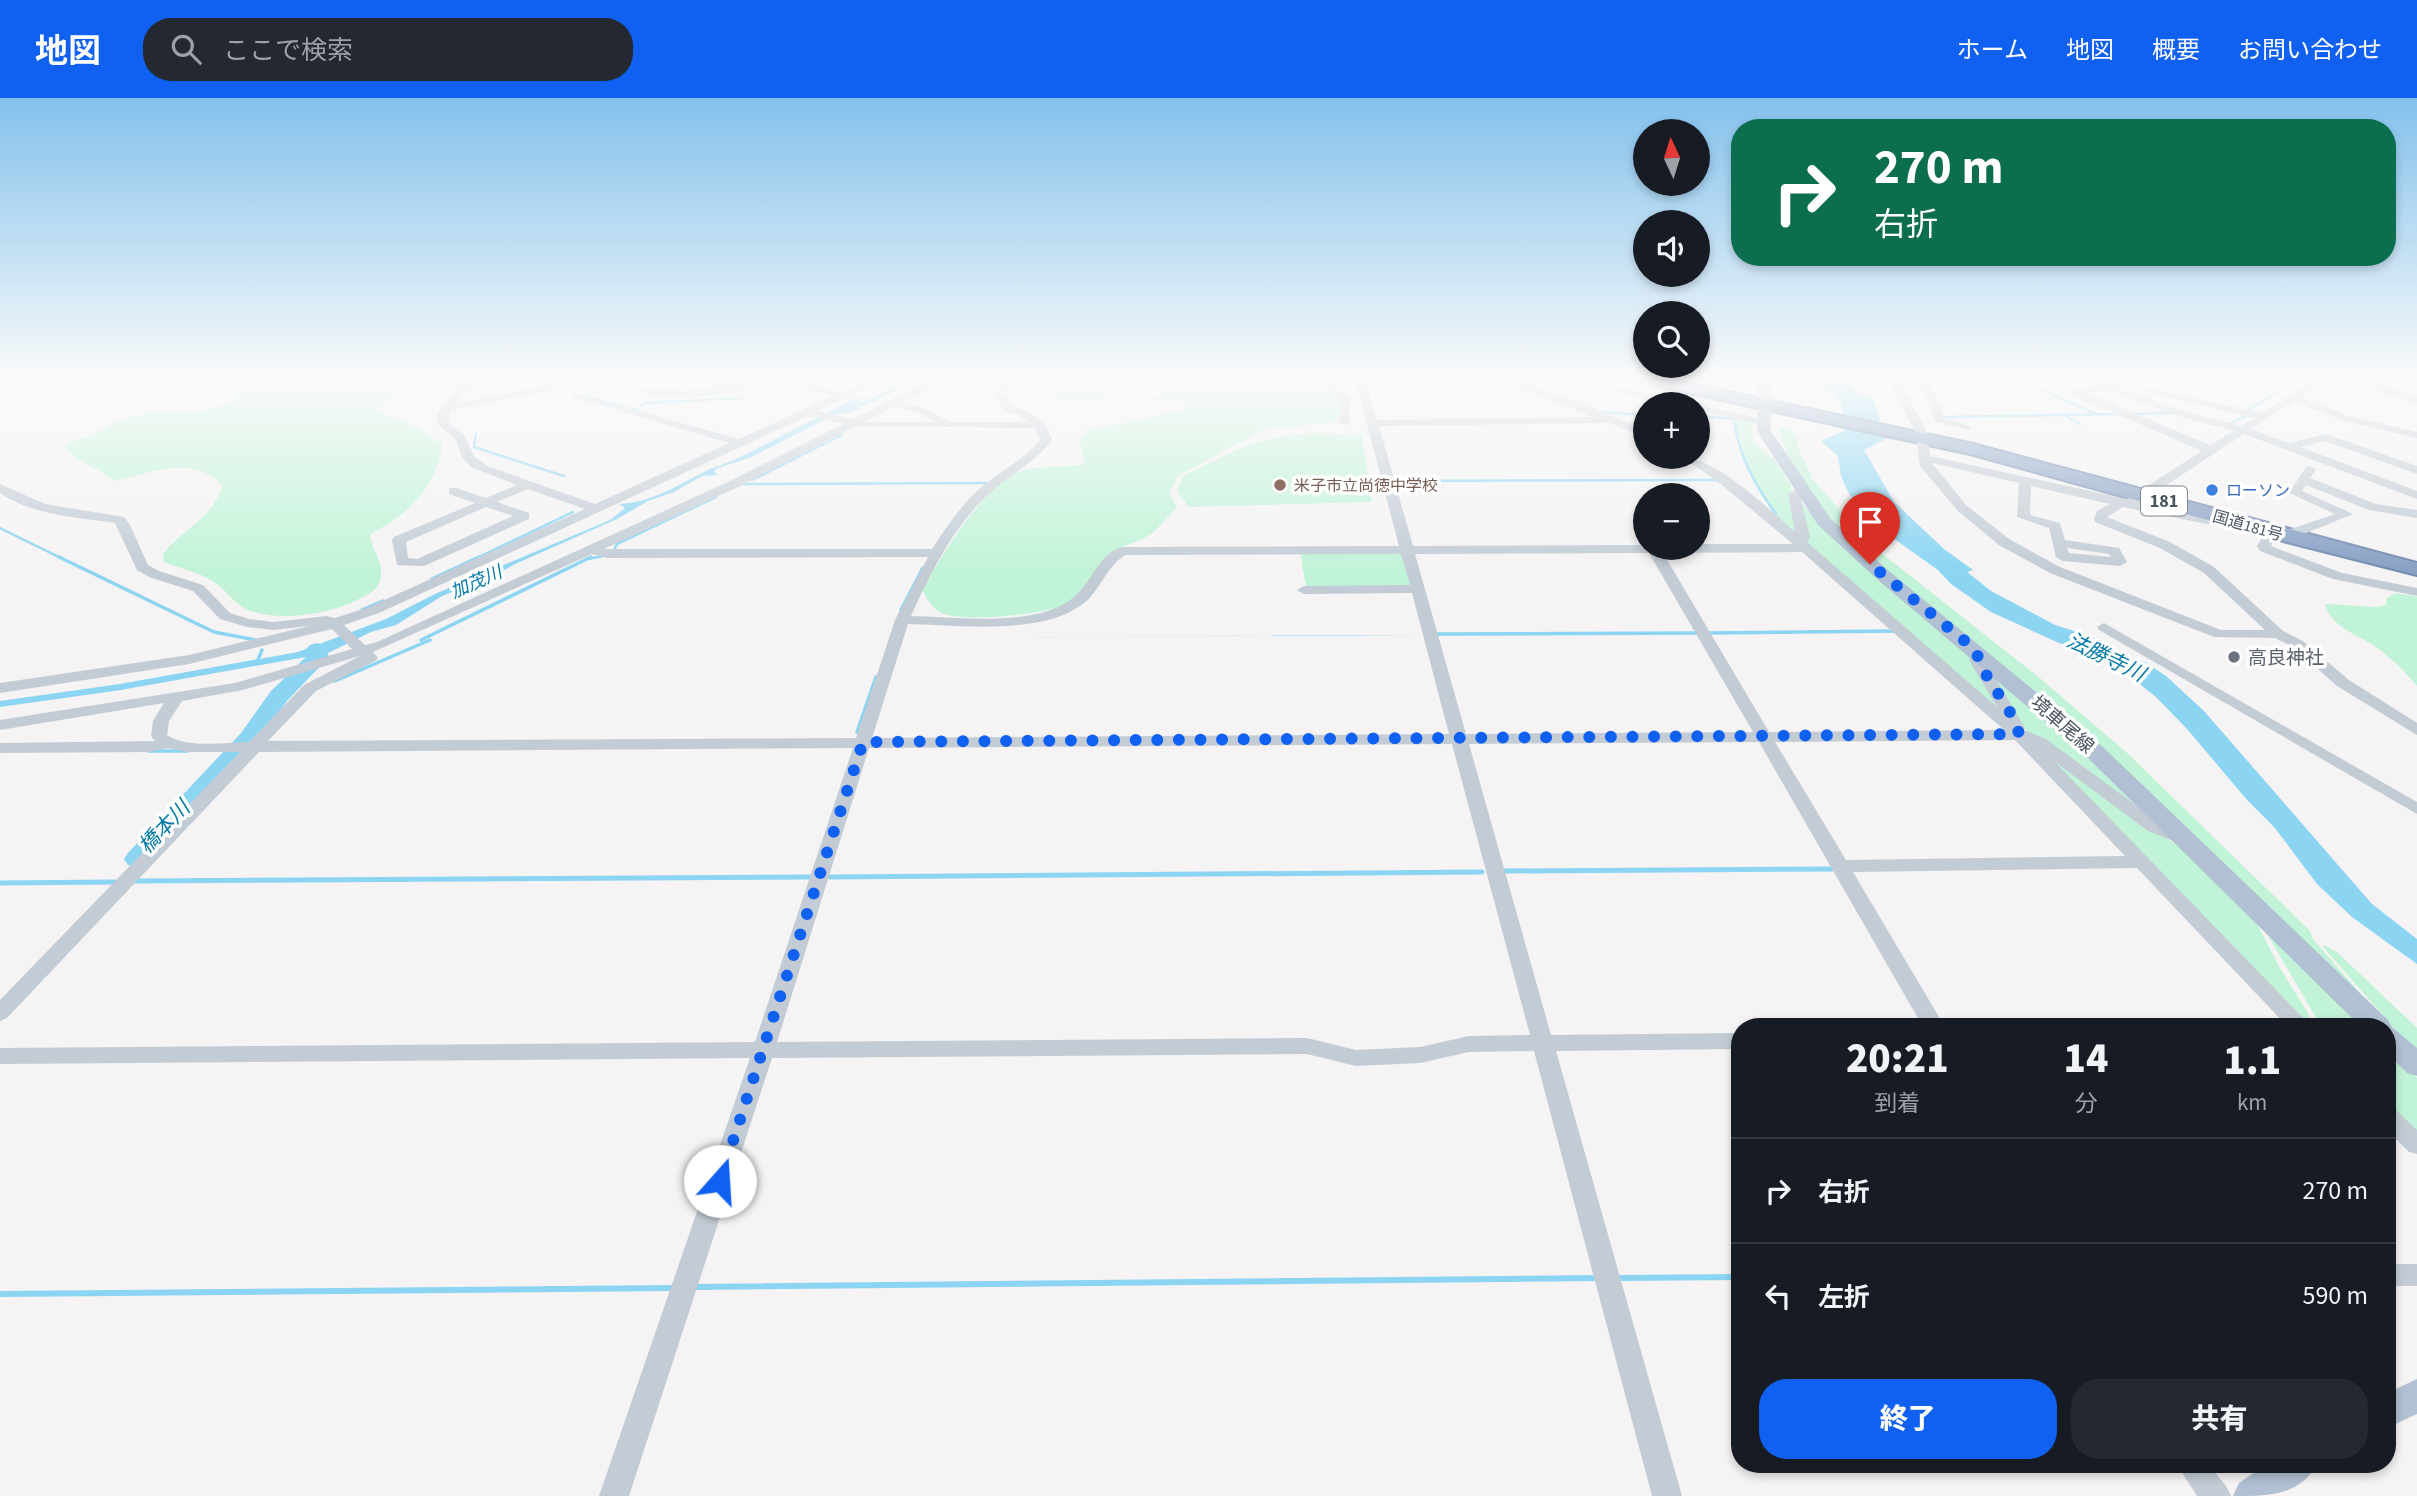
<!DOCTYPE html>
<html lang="ja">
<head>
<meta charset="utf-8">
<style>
	:root { --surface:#171b24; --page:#242831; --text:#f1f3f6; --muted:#9ea1a6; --line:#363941; --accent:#1061f2 }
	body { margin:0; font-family:"Source Sans 3","Noto Sans JP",sans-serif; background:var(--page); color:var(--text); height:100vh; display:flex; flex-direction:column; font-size:26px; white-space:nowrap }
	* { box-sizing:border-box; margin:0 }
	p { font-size:23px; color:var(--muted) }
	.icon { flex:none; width:38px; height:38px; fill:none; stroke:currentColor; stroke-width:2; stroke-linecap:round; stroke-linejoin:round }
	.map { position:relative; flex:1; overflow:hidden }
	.details { position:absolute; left:1731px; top:920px; width:665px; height:455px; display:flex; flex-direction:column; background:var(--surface); border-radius:28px; box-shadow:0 4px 10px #0003 }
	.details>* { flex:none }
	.banner { position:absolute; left:1731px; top:21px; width:665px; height:147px; border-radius:28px; box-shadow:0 4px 10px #0003; background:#0b6e4f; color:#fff; overflow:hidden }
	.needle { width:46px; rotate:356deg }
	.fabs { position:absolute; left:1633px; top:21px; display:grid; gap:14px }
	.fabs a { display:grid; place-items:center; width:77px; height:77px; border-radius:50%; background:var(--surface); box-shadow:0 4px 10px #0003; font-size:35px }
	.pin { position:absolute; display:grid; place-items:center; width:60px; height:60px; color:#fff; margin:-72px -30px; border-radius:50% 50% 50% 0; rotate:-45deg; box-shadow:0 0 7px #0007 }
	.pin .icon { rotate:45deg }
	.me { position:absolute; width:77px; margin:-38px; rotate:19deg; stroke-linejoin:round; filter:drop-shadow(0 0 5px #0008) }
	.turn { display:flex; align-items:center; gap:24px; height:147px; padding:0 28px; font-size:32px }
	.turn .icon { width:91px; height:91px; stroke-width:2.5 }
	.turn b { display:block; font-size:49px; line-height:60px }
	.eta { display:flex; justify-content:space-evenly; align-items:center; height:119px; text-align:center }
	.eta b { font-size:42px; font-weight:800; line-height:49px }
	.action { display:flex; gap:14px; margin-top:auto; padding:14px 28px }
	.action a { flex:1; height:80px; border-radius:28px; background:var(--accent); color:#fff; font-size:28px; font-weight:800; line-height:80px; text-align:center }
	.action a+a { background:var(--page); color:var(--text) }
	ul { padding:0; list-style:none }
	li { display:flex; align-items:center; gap:21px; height:105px; padding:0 28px; border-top:2px solid var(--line) }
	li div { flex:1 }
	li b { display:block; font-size:26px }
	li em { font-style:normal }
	header { display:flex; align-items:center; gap:42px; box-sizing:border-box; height:98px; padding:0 35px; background:var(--accent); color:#fff }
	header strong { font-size:33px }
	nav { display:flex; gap:38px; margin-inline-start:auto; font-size:24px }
	.search { width:490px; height:63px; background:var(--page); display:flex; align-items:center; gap:18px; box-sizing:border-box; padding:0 24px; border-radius:28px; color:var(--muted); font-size:26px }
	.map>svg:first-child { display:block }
	.green { fill:#c1f3d8 }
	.water { fill:#8bd5f3 }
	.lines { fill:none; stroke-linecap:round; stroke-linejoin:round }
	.stream-far3 { stroke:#8bd5f3; stroke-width:2.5 }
	.stream-far2 { stroke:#8bd5f3; stroke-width:3.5 }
	.stream-far1 { stroke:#8bd5f3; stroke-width:5 }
	.stream { stroke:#8bd5f3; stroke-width:6 }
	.river { fill:#8bd5f3; fill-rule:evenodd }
	.minor-tunnel { stroke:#d3d3d6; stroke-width:12; stroke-dasharray:12 6; stroke-linecap:butt }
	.highway-casing { stroke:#738bb0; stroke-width:4 }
	.minor { fill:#c3ccd5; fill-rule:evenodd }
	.major { fill:#b1c0d2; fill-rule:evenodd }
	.highway { fill:#88a1c4; fill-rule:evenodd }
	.route { stroke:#1061f2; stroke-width:12; stroke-dasharray:0 21.6 }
	.education-dot { fill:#8d6e63; stroke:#fff; stroke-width:2.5 }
	.shop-dot { fill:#3f7fe0; stroke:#fff; stroke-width:2.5 }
	.worship-dot { fill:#6b7280; stroke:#fff; stroke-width:2.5 }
	.labels { text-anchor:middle; stroke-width:7; stroke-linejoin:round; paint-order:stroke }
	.far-education-label { font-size:16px; fill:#785e54; stroke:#fff; text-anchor:start }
	.far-shop-label { font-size:16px; fill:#366cbe; stroke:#fff; text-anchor:start }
	.far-street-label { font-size:16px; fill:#495462; stroke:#fff }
	.shield { fill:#fff; stroke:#808791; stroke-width:2 }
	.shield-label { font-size:18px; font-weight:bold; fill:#495462 }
	.far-water-label { font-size:18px; font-style:italic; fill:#047aaa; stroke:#fff }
	.worship-label { font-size:19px; fill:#5b616d; stroke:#fff; text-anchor:start }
	.street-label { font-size:19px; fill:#495462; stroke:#fff }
	.water-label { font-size:21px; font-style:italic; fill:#047aaa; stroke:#fff }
</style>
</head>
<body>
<header>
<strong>地図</strong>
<div class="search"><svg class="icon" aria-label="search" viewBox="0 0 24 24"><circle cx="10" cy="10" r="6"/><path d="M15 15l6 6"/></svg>ここで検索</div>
<nav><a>ホーム</a><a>地図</a><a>概要</a><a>お問い合わせ</a></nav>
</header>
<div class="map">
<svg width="2417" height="1398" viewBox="0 0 2417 1398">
	<rect width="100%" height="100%" fill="#f5f3f3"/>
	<path class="green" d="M204,277h230c-16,24 -50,16 -58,34l2,3 34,13 30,19c-3,32 -23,58 -49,77 -7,5 -16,8 -23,14 2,16 15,28 10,46 -3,11 -19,17 -29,22 -27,12 -89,22 -114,0 -9,-8 -16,-18 -28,-24 -14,-8 -31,-11 -45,-17l-1,-8c18,-24 52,-37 59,-69 -32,-32 -71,-11 -108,-4 -16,-14 -39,-19 -50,-36 9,-6 17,-6 26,-9 18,-7 25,-17 49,-21 32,-5 67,0 96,-15l1,-5c-11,-6 -25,-7 -35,-15z
		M579,277h186v1l-7,7 -38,6 -22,-7 -20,-3 -74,8 -10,-2z
		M1072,277h233l26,17 11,13 -6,17 -72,7 -86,47 -9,17 8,14c-8,9 -17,19 -26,27 -12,8 -27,10 -39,19 -19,13 -26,40 -47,51 -19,11 -110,20 -127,7 -7,-5 -13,-14 -15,-21 15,-30 63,-107 95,-118 20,-7 44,-4 65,-8l2,-5 -7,-20 9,-8 101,-22 4,-4c-11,-7 -29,0 -42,-6l40,-13 -2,-5c-46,-11 -93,37 -137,14l10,-14z
		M1734,321l18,3 1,16 4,7 17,14 17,27 3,29 6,21 -24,-16 1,-6c-21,-28 -40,-60 -43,-95z
		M1782,329l14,7 2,14 14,29h-2l65,71 166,131 86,74 183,178 3,8 66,76 -317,-301 -183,-148 -53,-50 -35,-52 -12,-33z
		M1317,335l45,2 10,67 -183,5 -12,-16 6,-15c51,-25 76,-41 134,-43z
		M1798,400l24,29 144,121 45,74 -205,-176z
		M1300,454l102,1 9,33 -105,1z
		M2396,495l21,4v89c-12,-15 -26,-28 -41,-39 -17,-12 -46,-20 -51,-43h3l47,3 11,-2 1,-7z
		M1981,565l36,28 141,132 -130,-90z
		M2034,646l158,112 65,68 24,46 27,43 3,13z
		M2266,834l7,4 92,91h-46l-4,-11z
		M2325,847l13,8 79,75v26l-94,-107z
		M2387,950l30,30v56l-30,-31z"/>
	<path class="water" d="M916,277h12l-80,38 -12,1 -87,44 -31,10 -4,3 3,4 -15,1 -28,16 -26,9 -31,18 -102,45 -23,13 -50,19 -46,29 -25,7 -43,21 -207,37 -121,17v-6l120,-17 178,-32 88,-33 49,-25 175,-74 15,-12 -6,-4c33,-1 62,-21 91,-35 10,-4 20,-7 30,-12 41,-20 79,-42 120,-60h3l-6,6 17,-6z
		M1811,277h33l13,18 16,7 13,39 -22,11 30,52 50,47 29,21 -6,2 24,19 64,34 35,11 26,16 29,10 21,14 38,35 168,193 45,35v25l-65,-47 -35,-33 -42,-56 -28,-28 -59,-70 -32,-33 -46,-36 -51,-18 -68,-31 -40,-28 -13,-14 -52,-37 -37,-39 -8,-18 -3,-20 -17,-15 25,-11 -5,-28z
		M1349,537l-446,3 519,-3z"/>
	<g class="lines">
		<path class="stream-far3" d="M1469,277l19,5
			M2083,279l-57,6 70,31
			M2109,283l33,7
			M122,288l43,-11
			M581,297l42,12
			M627,310l9,2 9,-7 96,-5
			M2246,313l56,-33
			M1601,314l44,3
			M2133,316l40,-1
			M1698,318l36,3c4,36 21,66 42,95
			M1942,319l178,-3
			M2067,319l13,7
			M2229,326l18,-9
			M476,336l-2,13 90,29
			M752,382l90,-45
			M1393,383l325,-1
			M743,386l243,-1
			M0,430l63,31
			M613,454l4,-8 99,-47
			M475,461l98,-47
			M588,461l15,-3"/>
		<path class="stream-far2" d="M59,459l155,75 47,9
			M432,481l47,-22
			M362,512l21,-9
			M901,512l22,-42
			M1708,535l187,-2
			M1438,536l261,-1
			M421,542l170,-83
			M257,564l5,-12
			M335,583l95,-41
			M857,634l19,-55
			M148,653h40"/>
		<path class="stream-far1" d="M1505,773l327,-2
			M830,779l652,-5
			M135,783l674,-4
			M0,785l115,-1"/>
		<path class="stream" d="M1618,1180l122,-1
			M698,1189l902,-9
			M0,1196l672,-6"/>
		<path class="river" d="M317,545l7,2 5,12 -42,44 -30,42 -111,122 -9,2 -9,-2 -4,-6 4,-6 113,-120 30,-42 36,-35 -1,-7 4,-4z"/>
		<path class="minor-tunnel" d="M1698,297l12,-12"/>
		<defs>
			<path id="highway" d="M1621,277h29l323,69 444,119v12l-130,-33 -317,-88 -341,-74z"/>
		</defs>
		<use href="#highway" class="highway-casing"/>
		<path class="minor" d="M467,277h10l-6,8 51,-8h25l8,13 -1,2 -103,20 -3,13 17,13 9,20 13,10 108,38 134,-61 -157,-46v-4l167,46 94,-43 -58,-13 -41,10 -39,4 -39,-1 -25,-6 5,-3c34,4 67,5 100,-1 20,-4 39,-11 60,-11l-9,5 56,12 37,-17h13l-75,36 35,8 86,-44h13l-51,28 26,6 23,13h79l-13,-8 -13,-3 -9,-20 16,-10 -15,-6 28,3v4l-18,10 6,14c19,4 36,14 41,34 -17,23 -42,34 -62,53 -36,32 -59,79 -79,123 46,1 127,12 163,-19 18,-15 25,-44 48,-50l277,-1 -45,-171h10l13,45 216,-3 -54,-22 -67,-20c51,-2 126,36 173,55v7l-36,-14 -230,3 34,120 232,-1v3h53v-4h95l-76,-63 -35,-24c32,-1 88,53 113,75l-7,-38 11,-6h8v6l-7,2 10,41 -3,5 190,165 -27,-45 -2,-12 3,-3h10l5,15 39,66 -1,2 22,9 114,84 27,11 3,4 -9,6 -33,-13 -94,-70 258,266h-24l-151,-159 -284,4 92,155h-22l-164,-285 -290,2 82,291 189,-2v16l-184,2 126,445h-30l-118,-445 -65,1 -49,11 -64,3 -49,-12 -535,4 -143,438h-30l151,-438 -750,6v-16l755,-6 98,-294 -594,4 -252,266 -7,3v-21l240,-248h-53l-19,-4 -19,4 -149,1v-10l155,-2 -4,-5 2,-15 11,-18 -164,27v-10l235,-37 117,-34 -20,-20 -143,35 -189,29v-10l189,-28 120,-29 -35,4 -27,-3 -27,-8 -27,-28 -44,-14 -12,-7 -22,-47c-39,-6 -81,-7 -115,-30v-9l45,20 79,13 6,8 18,40 11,6 44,14 27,28 19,6 25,3 52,-6 9,2 34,-11 216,-98 -57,-20 -31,13 32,11v6l-105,47 -27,-1 -5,-25 2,-3 81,-34 -26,-9v-6h8l29,10 31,-13 -46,-18 -9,-10 -6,-17 -19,-17v-9zM539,280l5,8 -87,17 9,-12zM892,309l27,6 17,9h-71zM808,318l35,8 -113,57 -353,161 -12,3 -21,-20 35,-12zM856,328l180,2 4,12c-15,19 -37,29 -56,45 -21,17 -37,41 -52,64h-328l134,-62zM486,409l27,9 -96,43 -9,-1 -2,-16zM1802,454l202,178 -235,2 -106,-179zM1649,455l104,179 -287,2 -51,-180zM592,456l15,4 321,-1 -33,63 -39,118 -588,3 48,-50 59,-30 3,-3 -5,-6zM1401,456l9,31 -106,1 -7,4 7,4 108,-1 37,141 -577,4 36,-114c50,1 133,12 175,-20 17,-13 23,-37 42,-49zM360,558l-56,29 -55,57c-23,0 -62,7 -82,-7l2,-14 13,-20 61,-11zM2015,642l110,116 -279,4 -71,-118zM1452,646l78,291 -61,1 -49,11 -64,3 -49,-12 -530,4 92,-294z
			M1307,277c19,0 31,11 43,25l-1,25 -10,-2 2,-21 -9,-10z
			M1543,277h19l130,29h-19l-125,-26z
			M1681,277h20l34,6 -1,-6h10l2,8 -9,5z
			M1886,277h10l31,57 3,24 197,43 75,-48 -132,-57v-4l35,-5 -32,-10h18l21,5v4l70,27 59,15 13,-8 -120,-29 5,-3 123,27 48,-31 -24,-7h46l-31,21 48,20 68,16v6l-76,-18 -47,-19 -43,28 38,14 37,-9 91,32v8l-92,-33 -25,6 117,44v8l-173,-65 -105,69 78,17v6l-94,-19 -16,10 63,25 44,25 69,64 20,10 46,39 68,43v12l-80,-49 -44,-39 -18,-9 -61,-1 -164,-64 -51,-28 -41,-34 -38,-45 -5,-34zM2110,292l64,25 60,16 -24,14 -123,-52zM1932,365l87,20 -2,34 32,11 7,29 7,4 57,5 7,-4 -8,-14 -54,-8 -5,-17 -30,-8 1,-29 79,18 -13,7 -3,8 1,3 65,26 44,25 61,57h-44l-161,-63 -51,-28 -43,-34zM2067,450l42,6 2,3 -42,-4z
			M1917,277h10l18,43 25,8v4l-34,-8z
			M2341,277c22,0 53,15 76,22v6l-40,-11z
			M1698,307l65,14 6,3 -6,3 -65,-14z
			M2310,368l6,4 -6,8 66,26 41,6v8l-48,-8 -63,-25 -4,6 51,23 -54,22 -24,2 -4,8 71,27 75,15v8l-84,-17 -73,-28 -3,-5 9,-15 25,-2 44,-15 -46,-21 17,-26z
			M2104,525l313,179v12l-318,-184 -2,-3z
			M2387,1008l8,3 22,21v24l-8,-2 -22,-22z
			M2387,1166h30v22h-30z
			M2177,1367h32l17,21 5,10h-34z"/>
		<path class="major" d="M1758,277h14l-1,56 59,87 60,54 214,176 284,272 4,7 25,21v28l-10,-3 -20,-20v-26h-26l-273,-269 -210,-178 -60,-55 -61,-94z
			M2417,1281v35l-30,14v-35z
			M2265,1367h51c-16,31 -49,31 -83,31l6,-13z"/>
		<use href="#highway" class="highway"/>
	</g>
	<linearGradient id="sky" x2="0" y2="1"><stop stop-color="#83c1ec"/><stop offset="0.59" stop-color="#fafafa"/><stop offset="1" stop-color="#fafafa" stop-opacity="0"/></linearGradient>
	<rect width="2417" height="473" fill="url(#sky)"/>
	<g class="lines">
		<path class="route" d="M720,1083l143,-439 1156,-8c-8,-31 -36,-53 -43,-84l-106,-86"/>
	</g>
	<circle class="education-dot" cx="1280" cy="387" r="7"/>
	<circle class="shop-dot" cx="2212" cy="392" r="7"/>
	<circle class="worship-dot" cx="2234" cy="559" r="7"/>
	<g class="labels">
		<g class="far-education-label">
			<text x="1294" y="393">米子市立尚徳中学校</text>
		</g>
		<g class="far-shop-label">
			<text x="2226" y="398">ローソン</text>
		</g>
		<g class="far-street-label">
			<text transform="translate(2248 427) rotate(16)" y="6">国道181号</text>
		</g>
		<rect class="shield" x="2141" y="388.5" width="46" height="29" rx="5"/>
		<g class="shield-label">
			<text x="2164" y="409">181</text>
		</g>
		<g class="far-water-label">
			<text transform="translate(476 484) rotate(-24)" y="6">加茂川</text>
		</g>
		<g class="worship-label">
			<text x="2248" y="566">高良神社</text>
		</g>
		<g class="street-label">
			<text transform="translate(2063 626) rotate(41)" y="7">境車尾線</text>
		</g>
		<g class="water-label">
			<text transform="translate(2106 559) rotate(26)" y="7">法勝寺川</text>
			<text transform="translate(164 729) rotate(-46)" y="7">橋本川</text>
		</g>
	</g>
</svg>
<div class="fabs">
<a><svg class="needle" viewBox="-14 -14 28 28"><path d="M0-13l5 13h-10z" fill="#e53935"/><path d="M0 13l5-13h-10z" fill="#9ea1a6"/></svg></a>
<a><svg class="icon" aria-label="sound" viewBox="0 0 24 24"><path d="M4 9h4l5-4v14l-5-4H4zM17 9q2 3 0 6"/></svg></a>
<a><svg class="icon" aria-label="search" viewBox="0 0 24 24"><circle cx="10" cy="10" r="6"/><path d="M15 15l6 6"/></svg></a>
<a>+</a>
<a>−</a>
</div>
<div class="pin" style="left:1870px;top:466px;background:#d93025"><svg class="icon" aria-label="arrive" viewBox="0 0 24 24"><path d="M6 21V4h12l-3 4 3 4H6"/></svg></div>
<svg class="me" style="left:720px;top:1083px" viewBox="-20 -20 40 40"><circle r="19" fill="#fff"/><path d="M0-13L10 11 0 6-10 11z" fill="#1061f2"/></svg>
<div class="banner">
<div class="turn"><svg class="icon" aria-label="right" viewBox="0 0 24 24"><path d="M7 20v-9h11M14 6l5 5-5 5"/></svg><div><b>270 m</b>右折</div></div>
</div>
<section class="details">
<div class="eta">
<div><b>20:21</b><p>到着</p></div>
<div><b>14</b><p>分</p></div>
<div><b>1.1</b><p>km</p></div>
</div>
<ul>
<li><svg class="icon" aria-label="right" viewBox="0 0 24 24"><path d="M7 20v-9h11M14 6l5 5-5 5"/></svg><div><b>右折</b></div><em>270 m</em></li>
<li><svg class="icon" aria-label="left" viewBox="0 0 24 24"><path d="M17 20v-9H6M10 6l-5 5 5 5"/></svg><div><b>左折</b></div><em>590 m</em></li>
</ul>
<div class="action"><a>終了</a><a>共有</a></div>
</section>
</div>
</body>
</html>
